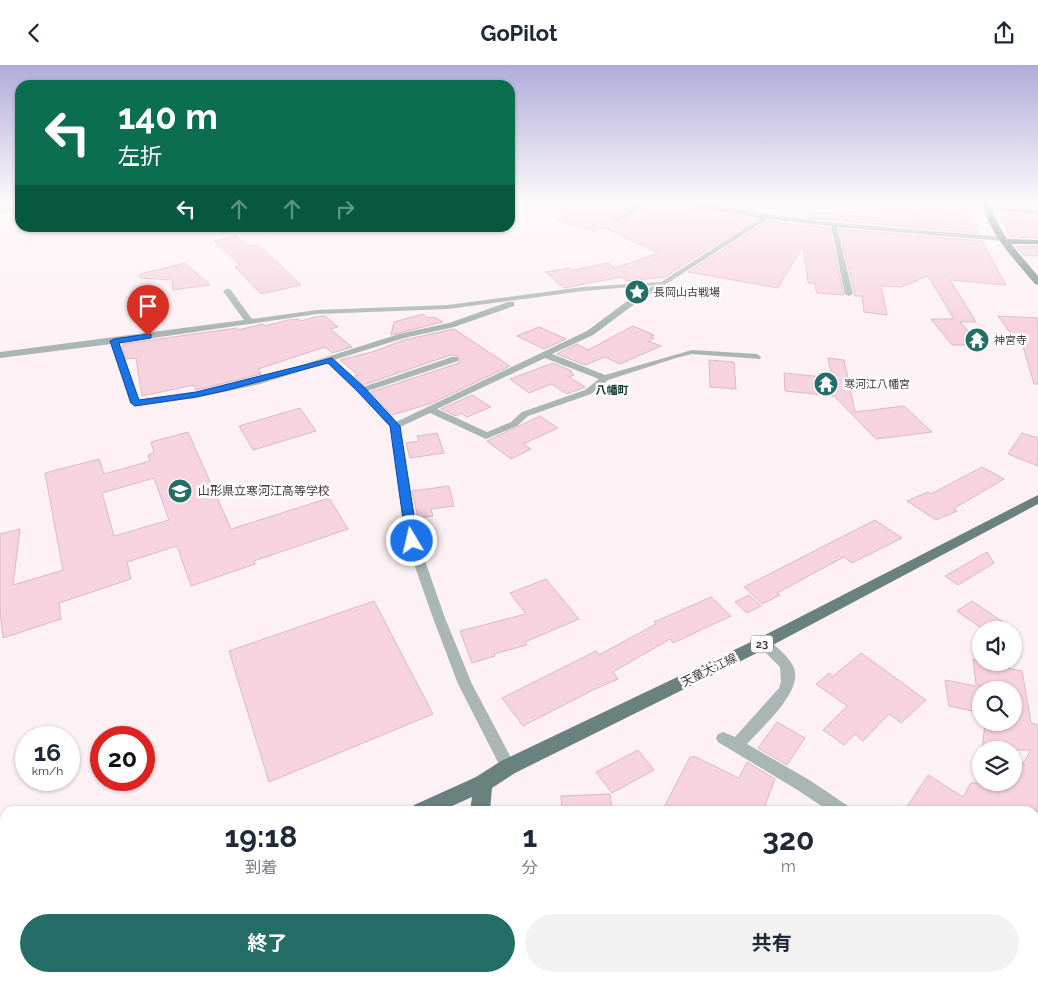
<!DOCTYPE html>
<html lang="ja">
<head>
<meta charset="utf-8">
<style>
	:root { --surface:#fff; --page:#f2f2f3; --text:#1f2937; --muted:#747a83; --accent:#256e67 }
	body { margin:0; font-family:Raleway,"Noto Sans JP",sans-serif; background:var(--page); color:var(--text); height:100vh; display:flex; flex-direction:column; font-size:19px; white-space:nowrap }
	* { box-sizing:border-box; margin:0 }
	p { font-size:16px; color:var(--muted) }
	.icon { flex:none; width:28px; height:28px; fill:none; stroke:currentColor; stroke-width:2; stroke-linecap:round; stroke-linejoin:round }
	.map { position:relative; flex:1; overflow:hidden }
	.drawer { position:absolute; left:0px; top:741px; width:1039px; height:176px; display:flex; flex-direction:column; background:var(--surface); border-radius:15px 15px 0 0; box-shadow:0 1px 4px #0004 }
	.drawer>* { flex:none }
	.hud { position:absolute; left:15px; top:15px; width:500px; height:152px; border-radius:15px; box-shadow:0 1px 4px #0004; background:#0b6e4f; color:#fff; overflow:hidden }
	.fabs { position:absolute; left:972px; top:556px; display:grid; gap:10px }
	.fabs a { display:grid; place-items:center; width:50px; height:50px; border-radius:50%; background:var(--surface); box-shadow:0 1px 4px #0004; font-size:25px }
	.speed { position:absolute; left:15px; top:661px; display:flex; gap:10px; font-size:25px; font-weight:700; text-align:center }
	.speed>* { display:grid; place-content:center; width:65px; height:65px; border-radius:50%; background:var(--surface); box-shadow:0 1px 4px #0004; line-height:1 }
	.speed small { font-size:12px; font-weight:400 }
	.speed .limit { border:8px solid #d22; background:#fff; color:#111 }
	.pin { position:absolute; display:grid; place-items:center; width:42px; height:42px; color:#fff; margin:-51px -21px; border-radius:50% 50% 50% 0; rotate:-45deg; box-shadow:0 0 5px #0007 }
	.pin .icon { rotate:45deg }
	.me { position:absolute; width:55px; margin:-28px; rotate:351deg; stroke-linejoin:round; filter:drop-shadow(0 0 4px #0008) }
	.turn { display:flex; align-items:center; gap:18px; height:105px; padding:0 20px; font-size:22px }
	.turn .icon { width:65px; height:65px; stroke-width:2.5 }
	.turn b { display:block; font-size:35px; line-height:42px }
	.lanes { display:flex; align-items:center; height:48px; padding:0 20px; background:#0003; justify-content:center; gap:25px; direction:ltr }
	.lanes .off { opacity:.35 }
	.eta { display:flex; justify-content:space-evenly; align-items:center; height:85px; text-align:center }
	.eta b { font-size:30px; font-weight:700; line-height:35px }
	.action { display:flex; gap:10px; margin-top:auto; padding:10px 20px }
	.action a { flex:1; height:58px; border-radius:30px; background:var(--accent); color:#fff; font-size:20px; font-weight:700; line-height:58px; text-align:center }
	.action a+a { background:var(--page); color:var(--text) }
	header { display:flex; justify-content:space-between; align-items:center; height:65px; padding:0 20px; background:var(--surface); font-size:22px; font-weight:700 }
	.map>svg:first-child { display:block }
	.water { fill:#f9a1c2; stroke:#c3829a }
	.building { fill:#f7d2df; stroke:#d7bbc5; fill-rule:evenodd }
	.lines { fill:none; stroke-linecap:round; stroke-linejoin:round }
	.service { fill:#a9b6b4; fill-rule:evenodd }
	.primary { fill:#6a827f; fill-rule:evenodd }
	.route { fill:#1a73e8; stroke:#114b97 }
	.labels { text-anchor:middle; stroke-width:5; stroke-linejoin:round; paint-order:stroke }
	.far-poi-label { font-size:11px; fill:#45393d; stroke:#fff; text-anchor:start }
	.far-neighbourhood-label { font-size:11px; font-weight:bold; fill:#113330; stroke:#fff }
	.shield { fill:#fff; stroke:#7d7477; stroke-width:1 }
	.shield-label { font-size:11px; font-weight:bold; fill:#45393d }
	.poi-label { font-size:12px; fill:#45393d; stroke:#fff; text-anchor:start }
	.street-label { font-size:12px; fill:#45393d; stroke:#fff }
</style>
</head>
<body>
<header><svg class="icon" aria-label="back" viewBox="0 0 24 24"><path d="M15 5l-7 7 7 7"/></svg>GoPilot<svg class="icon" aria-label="share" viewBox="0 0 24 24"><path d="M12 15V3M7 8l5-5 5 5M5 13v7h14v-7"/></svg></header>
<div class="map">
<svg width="1038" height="917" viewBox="0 0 1038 917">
	<rect width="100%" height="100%" fill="#fdf1f5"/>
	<path class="water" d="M5,756v82l-5,2v-83z"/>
	<path class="building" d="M538,137h103l-30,19 7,3 34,-22 104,17 -91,58 -38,4 -6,-4 -57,11 -18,-16 24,-4 3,2 36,-7 6,5 43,-15 -55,-26 -8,4 -38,-10 12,-6 -31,-10z
		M940,137h20l18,31 -170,-15 -1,-6 77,6 -2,-11 61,4z
		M994,137h34l4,7 -36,-4z
		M999,147l37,5 2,3v18l-28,-1z
		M768,156l40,6v-2l21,3 15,67 -27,-2 -3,-10h-6l-5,-37 -25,42 -90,-16z
		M839,164l143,12 24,44 -56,-5 26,42h-16l21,23h-29l-21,-26h23l-26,-43 -27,11 -20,-1 6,29 -23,-3 -2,-16h-8l1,-2z
		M235,171l13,10 11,-1 42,40 -40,9 -26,-27 5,-2 -26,-24z
		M1015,181h23v10l-15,-1z
		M185,198l25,22 -37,5 -1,-10 -32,-2v-4z
		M423,249l5,4 6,-1 9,5 -52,13 3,-13z
		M320,251h5l13,11 -8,2 22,18 -20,6 -7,-6 -67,22 3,5 -65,16 -2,-5 -52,11 -6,-38 -10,1 -3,-10v-5l114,-16 1,2 25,-6 2,2 23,-6 11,-1 2,2z
		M998,251l40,2v66h-4l-11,-38h-3z
		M633,261l21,9 -3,1 3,2 -6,3 13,5 -41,18 -15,-7 -20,8 -28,-11 20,-10 11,6z
		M539,262l27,12 -22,10 -27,-13z
		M454,264l56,37 -78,37 -40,12 -21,-23 88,-29v-7l-8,-1 -88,30 -9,-9 4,-1 -18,-15 32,-8 32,-12z
		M828,293l16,2 11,52 49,-6 28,26 -56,7 -42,-43 -49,-5 -1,-18 48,5z
		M709,295l25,2 2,27 -26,-2z
		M553,298l19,8 -2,1 4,3 -5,2 16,10 -18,7 -16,-10 -22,9 -19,-14z
		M472,330l19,12 -24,10 -6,-4 -5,3 -15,-7z
		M300,343l16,23 -63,19 -14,-24z
		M540,351l18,12 -35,16 8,5 -20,10 -24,-18z
		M188,367l43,97 98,-31 19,31 -94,32 1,3 -64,22 -14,-40 -50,16 4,17 -72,24 2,16 -58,19 -3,-27v-77l20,-5 -7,56 50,-15 -18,-97 54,-14 5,15 46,-13 -2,-6 6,-2 -3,-11zM154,413l15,42 -55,16 -12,-43z
		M437,368l7,20 -34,5 -4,-15 13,-2 -2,-5z
		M1022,368l16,5v28l-30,-12z
		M982,402l22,12 -51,30 4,2 -21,9 -29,-19 21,-9 3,2z
		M449,421l5,20 -23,3 2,7 -15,2 -6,-27z
		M875,455l27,18 -50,25 -8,-6 -67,36 3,2 -18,9 -18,-17z
		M987,487l7,11 -36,22 -13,-9z
		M546,514l33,40 -54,23 2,3 -33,9 1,2 -23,7 -12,-32 66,-17 -16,-21z
		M749,530l12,11 -14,7 -12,-11z
		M711,532l20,19 -58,27 -3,-4 -57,33 5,7 -25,11 -70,36 -21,-28 94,-47 3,4 57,-31 -2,-2z
		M374,536l59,113 -164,68 -40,-131z
		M972,536l43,29h-31l-27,-19z
		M861,588l65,47 -25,23 -12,-9 -26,27 -8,-7 -11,11 -21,-15 24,-24 -31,-22 13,-11 4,3z
		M973,594l8,4 41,8 9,52 7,2v86h-134l24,-36 35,22 8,-14h43v-5l17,-28h-49l3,-27h29v-33h-15l-23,-6z
		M945,615l36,7v26l-32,-7z
		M777,657l28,16 -18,27 -29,-17z
		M638,685l16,20 -42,23 -16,-21z
		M690,692h6l43,21 8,-16 28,17 -12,32h-101z
		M610,729l2,17h-50l-1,-15z"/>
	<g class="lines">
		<path class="service" d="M644,137h6l-32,20 -5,-1z
			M661,137h16l39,4 -1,-4h6l1,5c93,17 187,22 281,30l3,2 -3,2 -166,-14 16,67 -4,2 -4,-2 -14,-68 -63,-7 -132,84 -43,32 -41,19 53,21 87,-25 65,4 4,3 -1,2 -68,-5 -16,4 -68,22 -17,14 -63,22 -11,10 -31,13 -56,-26 -30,14 18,114 27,77 27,66 44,83 -3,5 -5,2 -5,-2 -45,-88 -25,-66 -27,-77 -16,-114 -31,-35 -32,-29 -67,21 -64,14 -61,8 -5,-3 -19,-59 -111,14v-6l244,-32 -21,-29 4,-2h3l22,30 65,-9 131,-5 135,-18 78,-5 100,-64zM655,220l-25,14 -43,32 -191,91 -28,-31 90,-30v-4h-6l-89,30 -29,-27 70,-22 50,-11 60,-21v-4h-6l-59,21 -50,11 -141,45 -62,13 -58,8 -19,-57 198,-29 131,-5 135,-18zM545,293l54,21 -14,11 -63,22 -11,10 -24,10 -50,-23z
			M987,141l51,5v4l-53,-6 -1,-1z
			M20,142v4l-20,2v-4z
			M763,573l5,1c9,9 21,17 26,29 9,24 -33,60 -47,76l64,37 37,25 2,5h-21l-30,-20 -81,-49 -2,-4 2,-4 5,-2 12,5 44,-49 2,-6 -1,-15 -24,-24 2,-4z
			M1034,869l4,1v20l-4,-2z
			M550,912h20v5h-20z"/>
		<path class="primary" d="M982,137h7l9,22 9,15 31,1v4h-27l27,32v9l-3,-1c-21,-25 -46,-50 -53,-82z
			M1038,430v9l-269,143 -254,126 -23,15 -2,23h-20l2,-14 -31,14h-30l3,-6 62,-28 25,-16 256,-122z
			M9,912h33l-1,5h-34z
			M456,912h24v5h-24z"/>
	</g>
	<linearGradient id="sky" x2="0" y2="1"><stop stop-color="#afacd9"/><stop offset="0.52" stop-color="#fef9fa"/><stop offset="1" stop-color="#fef9fa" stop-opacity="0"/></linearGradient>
	<rect width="1038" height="265" fill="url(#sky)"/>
	<path class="route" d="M148,269h3v4l-32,5 20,57 57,-8 136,-34 33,30 35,38 18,115 -2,3h-8l-2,-3 -16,-115 -32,-34 -30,-29 -100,27 -32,7 -61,9 -4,-3 -21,-62 4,-2z"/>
	<defs>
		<symbol id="sight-disc" viewBox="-11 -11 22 22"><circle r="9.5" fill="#256e67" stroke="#fff"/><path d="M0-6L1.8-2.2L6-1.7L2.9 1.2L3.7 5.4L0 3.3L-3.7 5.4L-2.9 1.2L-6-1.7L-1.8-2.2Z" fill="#fff"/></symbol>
		<symbol id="temple-disc" viewBox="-11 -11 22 22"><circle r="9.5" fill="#256e67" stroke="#fff"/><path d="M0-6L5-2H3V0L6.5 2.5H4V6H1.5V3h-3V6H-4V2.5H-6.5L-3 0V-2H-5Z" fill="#fff"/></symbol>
		<symbol id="school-disc" viewBox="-11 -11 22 22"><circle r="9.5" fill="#256e67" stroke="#fff"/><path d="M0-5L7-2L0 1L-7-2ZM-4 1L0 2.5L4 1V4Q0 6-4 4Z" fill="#fff"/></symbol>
	</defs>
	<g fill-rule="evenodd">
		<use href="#sight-disc" x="623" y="213" width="28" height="28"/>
		<use href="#temple-disc" x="963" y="261" width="28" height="28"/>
		<use href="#temple-disc" x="812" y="305" width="28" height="28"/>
		<use href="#school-disc" x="166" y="412" width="28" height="28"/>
	</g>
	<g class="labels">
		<g class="far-poi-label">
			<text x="654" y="231">長岡山古戦場</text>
			<text x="994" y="279">神宮寺</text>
			<text x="844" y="323">寒河江八幡宮</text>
		</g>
		<g class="far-neighbourhood-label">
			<text x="612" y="329">八幡町</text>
		</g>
		<rect class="shield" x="751" y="570.5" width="22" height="17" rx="4"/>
		<g class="shield-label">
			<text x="762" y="583">23</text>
		</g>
		<g class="poi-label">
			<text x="198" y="430">山形県立寒河江高等学校</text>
		</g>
		<g class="street-label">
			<text transform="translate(709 605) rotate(-26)" y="4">天童大江線</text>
		</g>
	</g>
</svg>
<div class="fabs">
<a><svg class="icon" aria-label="sound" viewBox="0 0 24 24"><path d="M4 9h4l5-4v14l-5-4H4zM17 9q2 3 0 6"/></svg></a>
<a><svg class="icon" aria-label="search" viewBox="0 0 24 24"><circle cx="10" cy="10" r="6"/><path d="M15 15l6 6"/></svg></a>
<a><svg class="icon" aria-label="layers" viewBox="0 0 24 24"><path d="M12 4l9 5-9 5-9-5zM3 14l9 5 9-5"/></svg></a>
</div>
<div class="speed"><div>16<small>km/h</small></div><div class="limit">20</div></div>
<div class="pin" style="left:148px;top:271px;background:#d93025"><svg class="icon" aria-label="arrive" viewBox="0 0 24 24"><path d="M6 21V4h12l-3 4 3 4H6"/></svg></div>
<svg class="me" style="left:412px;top:476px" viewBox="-20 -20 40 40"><circle r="17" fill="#1a73e8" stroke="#fff" stroke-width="3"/><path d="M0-11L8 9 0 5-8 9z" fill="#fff"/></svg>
<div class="hud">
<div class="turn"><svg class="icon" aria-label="left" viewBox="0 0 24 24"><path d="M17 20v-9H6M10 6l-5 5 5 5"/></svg><div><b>140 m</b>左折</div></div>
<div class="lanes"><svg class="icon" aria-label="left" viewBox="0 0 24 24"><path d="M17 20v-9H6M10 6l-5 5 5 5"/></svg><svg class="icon off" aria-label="ahead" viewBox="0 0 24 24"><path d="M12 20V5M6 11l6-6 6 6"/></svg><svg class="icon off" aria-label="ahead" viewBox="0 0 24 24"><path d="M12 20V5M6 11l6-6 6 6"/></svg><svg class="icon off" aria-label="right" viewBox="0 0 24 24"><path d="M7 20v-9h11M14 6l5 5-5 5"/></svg></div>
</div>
<section class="drawer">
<div class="eta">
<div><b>19:18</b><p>到着</p></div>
<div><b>1</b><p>分</p></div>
<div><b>320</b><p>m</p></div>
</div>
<div class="action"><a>終了</a><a>共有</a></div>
</section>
</div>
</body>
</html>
